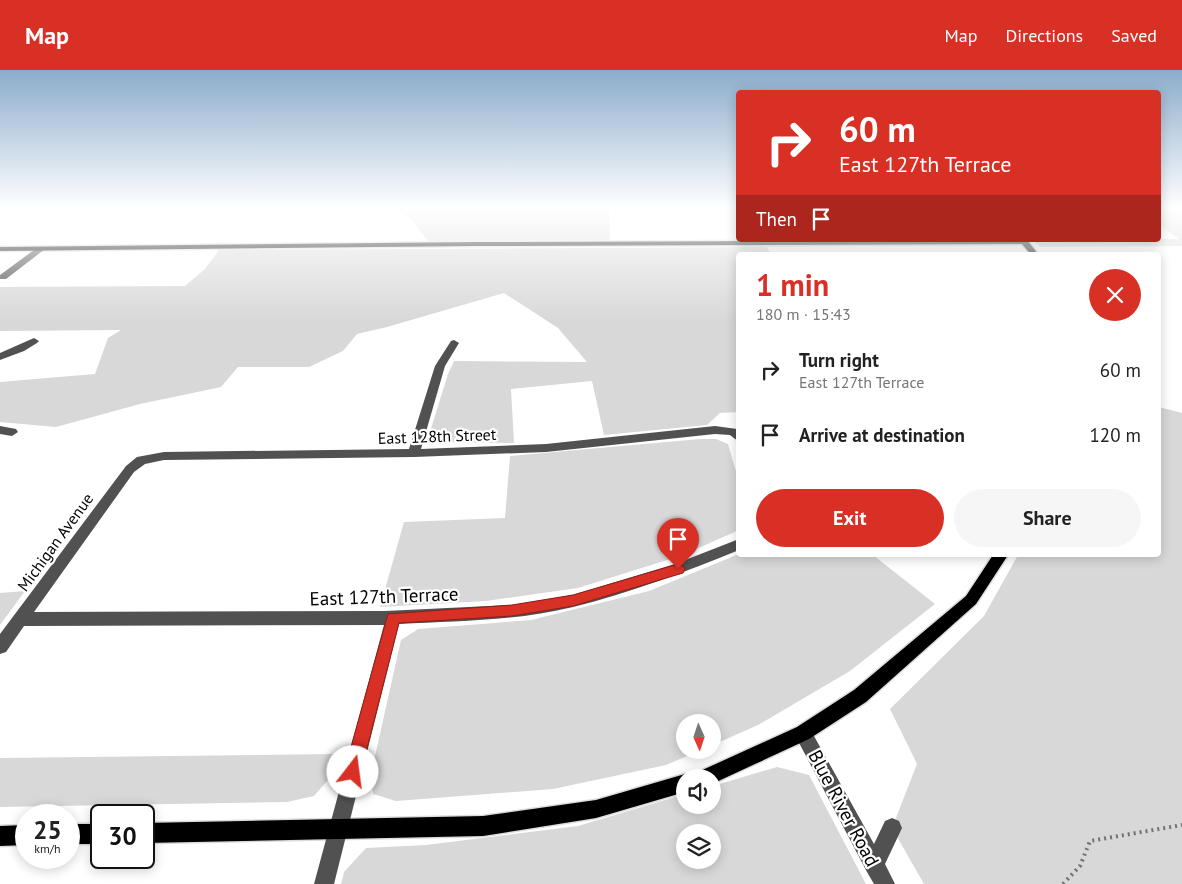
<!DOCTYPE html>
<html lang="en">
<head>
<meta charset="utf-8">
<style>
	:root { --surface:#fff; --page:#f6f6f6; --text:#222; --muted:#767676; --accent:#d93025 }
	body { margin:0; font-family:"PT Sans",sans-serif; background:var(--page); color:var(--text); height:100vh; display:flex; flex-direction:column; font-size:19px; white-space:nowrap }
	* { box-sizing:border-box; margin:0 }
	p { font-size:16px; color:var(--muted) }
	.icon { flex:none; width:28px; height:28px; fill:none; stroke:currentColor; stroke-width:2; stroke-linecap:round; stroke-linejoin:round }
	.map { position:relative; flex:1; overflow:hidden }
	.details { position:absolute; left:736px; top:182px; width:425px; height:305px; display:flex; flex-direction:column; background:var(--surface); border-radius:5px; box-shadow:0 2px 12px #0003 }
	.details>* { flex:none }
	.guide { position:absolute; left:736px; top:20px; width:425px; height:152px; border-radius:5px; box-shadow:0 2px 12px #0003; background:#d93025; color:#fff; overflow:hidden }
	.needle { width:32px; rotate:177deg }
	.fabs { position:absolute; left:676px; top:644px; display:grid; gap:10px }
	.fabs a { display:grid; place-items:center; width:45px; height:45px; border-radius:50%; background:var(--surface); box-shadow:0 2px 12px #0003; font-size:25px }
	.speed { position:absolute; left:15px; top:734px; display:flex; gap:10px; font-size:25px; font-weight:700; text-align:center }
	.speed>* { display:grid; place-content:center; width:65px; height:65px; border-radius:50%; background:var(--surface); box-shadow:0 2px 12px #0003; line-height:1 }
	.speed small { font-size:12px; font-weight:400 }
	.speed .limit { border:2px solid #111; border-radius:8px; background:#fff; color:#111 }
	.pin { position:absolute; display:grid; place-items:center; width:42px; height:42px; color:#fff; margin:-51px -21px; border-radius:50% 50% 50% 0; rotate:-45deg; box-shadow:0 0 5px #0007 }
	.pin .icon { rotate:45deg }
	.me { position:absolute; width:55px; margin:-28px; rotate:15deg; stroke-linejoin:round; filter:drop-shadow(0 0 4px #0008) }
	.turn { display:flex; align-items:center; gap:18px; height:105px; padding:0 20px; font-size:22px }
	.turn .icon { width:65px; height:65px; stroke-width:2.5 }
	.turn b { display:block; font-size:35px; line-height:42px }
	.then { display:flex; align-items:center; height:48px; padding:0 20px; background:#0003; gap:10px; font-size:19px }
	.round { display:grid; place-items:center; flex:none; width:52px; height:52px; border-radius:26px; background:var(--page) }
	.summary { display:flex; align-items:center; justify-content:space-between; height:85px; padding:0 20px }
	h1 { font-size:30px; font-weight:700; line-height:38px; color:var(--accent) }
	.cta { display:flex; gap:10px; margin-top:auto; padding:10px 20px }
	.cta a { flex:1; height:58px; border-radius:30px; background:var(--accent); color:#fff; font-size:20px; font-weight:700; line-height:58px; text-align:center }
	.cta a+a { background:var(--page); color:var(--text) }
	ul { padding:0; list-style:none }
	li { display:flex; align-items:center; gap:15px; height:65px; padding:0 20px }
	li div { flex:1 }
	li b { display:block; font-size:19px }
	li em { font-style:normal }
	header { display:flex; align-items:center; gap:30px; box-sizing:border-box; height:70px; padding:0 25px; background:var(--accent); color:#fff }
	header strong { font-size:24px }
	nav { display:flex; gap:28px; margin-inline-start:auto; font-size:18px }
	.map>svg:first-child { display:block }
	.green { fill:#d8d8d8; fill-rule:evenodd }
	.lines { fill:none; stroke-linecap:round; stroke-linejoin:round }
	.major-casing { stroke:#dbdbdb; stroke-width:3 }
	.path { stroke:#737373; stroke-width:4; stroke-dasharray:2 4; stroke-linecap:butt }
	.minor { fill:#515151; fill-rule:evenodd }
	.major { fill:#000; fill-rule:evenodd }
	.route { fill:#d93025; stroke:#8d1f18 }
	.labels { text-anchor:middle; stroke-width:4.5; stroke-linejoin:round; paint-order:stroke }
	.street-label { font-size:16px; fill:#000; stroke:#fff }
	.near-street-label { font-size:19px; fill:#000; stroke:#fff }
</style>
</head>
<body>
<header>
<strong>Map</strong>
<nav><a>Map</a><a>Directions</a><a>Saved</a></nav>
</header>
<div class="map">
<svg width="1182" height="814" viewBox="0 0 1182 814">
	<rect width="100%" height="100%" fill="#fff"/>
	<path class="green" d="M389,137h220l1,33 -182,1 -18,-23z
		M1159,141h23v35l-142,1 -7,-7 146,-1 -20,-15z
		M767,177l4,8h-32v157l-19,1 -13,12 -103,10 -12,-54 -81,8 3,54 -77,-1 -8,-7 19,-61 6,-13 133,1 -29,-34 -54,-35 -117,34 -30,7 -14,17 -34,16h-71l-17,20 -81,17 -84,23 -56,-5v-40l95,-8 13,-36 13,-8 -121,1v-44l185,-1 20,-17 14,-19z
		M1159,337l23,6v471h-258l-32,-56 25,-64 -27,-55 94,-93 34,-61h141z
		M700,369h16l12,5 11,38v48l-56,25 -105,33 -92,13 -106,6 24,-85 101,-4 5,-62z
		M739,484l134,1 62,49 -85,67 -92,54 -45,20 -1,-23h-27v28h16l-35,15 -113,24 -157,12 -23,-7 -2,-20 30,-134 17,-11 113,-9 118,-29z
		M25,521l-25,34v-32z
		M338,684l-9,25 -15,17 -27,6 -287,5v-49z
		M777,697l32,8 57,109h-525l3,-12 22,-24 60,-3 152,-19 107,-32v11h27l1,-19zM685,762h27v28h-27z"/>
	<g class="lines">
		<defs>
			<path id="major" d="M1027,170l12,15h-8l-9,-11 -546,2 -476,5v-4l476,-5z
				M993,485h15l-32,49 -110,98 -57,37 -97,45v-6h-17l3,-6 99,-45 57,-37 112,-94z
				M685,704l7,4h-7v14l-89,26 -113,18 -339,7v-20l339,-7 113,-16z
				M69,754h32v20h-32z
				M26,755v20l-26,1v-20z"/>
		</defs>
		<use href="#major" class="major-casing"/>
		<path class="path" d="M1063,814l17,-18 10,-25 92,-16"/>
		<path class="minor" d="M38,177l7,2 -39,30h-6v-4z
			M34,268l5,3 -2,2 -13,8 -24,9v-7z
			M454,270l5,3 -14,23 -24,83 125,-5 169,-18 22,3 2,13 -9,-7 -15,-1 -169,18 -132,5 -250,3 -19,4 -11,8 -100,140 351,-1 127,-6 61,-10 102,-31 64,-25v11c-54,22 -109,43 -166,57 -56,14 -116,14 -174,17l-65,260h-20l70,-259 -360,1 -18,26 -6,2v-20l126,-168 11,-9 27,-5 245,-3 26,-83 16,-25z
			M0,356l16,3 2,3 -6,4 -12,-2z
			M803,654l6,3 65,117 11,-23 7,-3 7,3 3,7 -17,36 10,20h-21l-7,-12 -70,-133 -3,-6 3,-6z"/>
		<use href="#major" class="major"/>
	</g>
	<linearGradient id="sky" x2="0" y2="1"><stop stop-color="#8baccb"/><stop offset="0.55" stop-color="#fff"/><stop offset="1" stop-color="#fff" stop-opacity="0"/></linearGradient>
	<rect width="1182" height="251" fill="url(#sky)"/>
	<path class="route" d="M678,494l5,2 2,3 -2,4 -110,33 -61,10 -113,7 -38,149 -2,6 -6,2 -6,-2 -3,-6 44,-158 124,-9 61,-10z"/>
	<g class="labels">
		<g class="street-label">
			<text transform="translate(437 366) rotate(-2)" y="6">East 128th Street</text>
			<text transform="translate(55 472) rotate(-54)" y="6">Michigan Avenue</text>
		</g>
		<g class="near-street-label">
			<text transform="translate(384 526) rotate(-2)" y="7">East 127th Terrace</text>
			<text transform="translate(844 738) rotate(62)" y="7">Blue River Road</text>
		</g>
	</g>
</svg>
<div class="fabs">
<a><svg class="needle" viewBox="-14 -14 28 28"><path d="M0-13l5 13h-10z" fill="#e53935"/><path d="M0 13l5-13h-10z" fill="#767676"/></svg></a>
<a><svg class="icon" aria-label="sound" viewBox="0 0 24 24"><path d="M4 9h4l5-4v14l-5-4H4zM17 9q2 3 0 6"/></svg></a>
<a><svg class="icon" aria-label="layers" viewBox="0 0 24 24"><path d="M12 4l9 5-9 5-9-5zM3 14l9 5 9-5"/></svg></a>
</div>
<div class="speed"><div>25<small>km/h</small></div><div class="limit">30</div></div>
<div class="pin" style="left:678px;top:499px;background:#d93025"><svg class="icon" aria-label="arrive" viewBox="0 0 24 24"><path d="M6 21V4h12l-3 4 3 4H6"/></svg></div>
<svg class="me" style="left:353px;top:702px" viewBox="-20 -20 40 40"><circle r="19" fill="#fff"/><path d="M0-13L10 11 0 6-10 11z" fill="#d93025"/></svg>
<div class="guide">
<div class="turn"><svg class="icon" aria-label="right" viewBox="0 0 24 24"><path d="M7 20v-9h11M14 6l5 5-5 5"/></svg><div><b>60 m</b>East 127th Terrace</div></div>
<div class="then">Then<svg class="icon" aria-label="arrive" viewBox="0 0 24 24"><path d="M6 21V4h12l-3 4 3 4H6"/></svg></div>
</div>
<section class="details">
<div class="summary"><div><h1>1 min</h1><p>180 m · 15:43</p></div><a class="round" style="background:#d93025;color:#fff"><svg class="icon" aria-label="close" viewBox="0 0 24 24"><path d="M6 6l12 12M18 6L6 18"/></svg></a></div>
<ul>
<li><svg class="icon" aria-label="right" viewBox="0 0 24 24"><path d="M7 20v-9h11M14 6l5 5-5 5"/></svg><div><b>Turn right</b><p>East 127th Terrace</p></div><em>60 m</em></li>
<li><svg class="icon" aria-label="arrive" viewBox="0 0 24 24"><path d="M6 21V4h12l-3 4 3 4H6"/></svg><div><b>Arrive at destination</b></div><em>120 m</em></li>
</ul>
<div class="cta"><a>Exit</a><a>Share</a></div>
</section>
</div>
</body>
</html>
